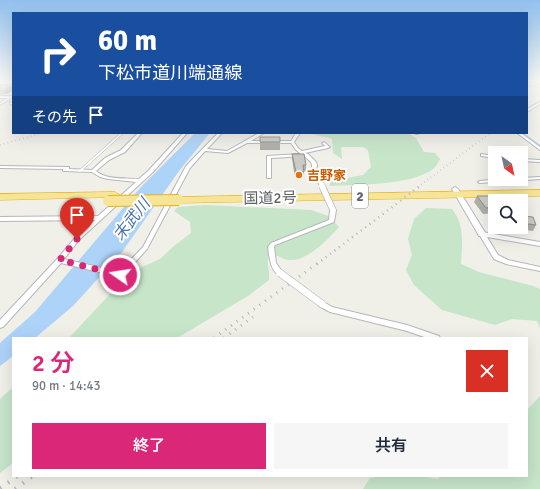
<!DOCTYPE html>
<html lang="ja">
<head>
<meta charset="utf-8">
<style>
	:root { --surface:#fff; --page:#f6f6f7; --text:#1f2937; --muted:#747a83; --accent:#db2777 }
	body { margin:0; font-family:Signika,"Noto Sans JP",sans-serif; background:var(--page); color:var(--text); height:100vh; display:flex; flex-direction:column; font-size:15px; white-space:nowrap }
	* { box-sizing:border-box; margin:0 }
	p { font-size:13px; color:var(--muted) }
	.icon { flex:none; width:22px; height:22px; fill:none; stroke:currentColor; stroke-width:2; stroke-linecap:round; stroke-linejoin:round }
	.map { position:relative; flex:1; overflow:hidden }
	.drawer { position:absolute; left:12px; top:337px; width:516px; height:140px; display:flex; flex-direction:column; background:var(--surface); border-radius:0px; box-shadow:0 4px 16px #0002 }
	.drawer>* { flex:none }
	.hud { position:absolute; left:12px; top:12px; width:516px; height:122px; border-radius:0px; box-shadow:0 4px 16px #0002; background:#1a4fa0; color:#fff; overflow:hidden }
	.needle { width:26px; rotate:147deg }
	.tools { position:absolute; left:488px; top:146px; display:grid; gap:8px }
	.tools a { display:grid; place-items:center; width:40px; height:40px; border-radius:0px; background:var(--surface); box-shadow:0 4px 16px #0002; font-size:20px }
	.pin { position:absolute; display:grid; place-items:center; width:34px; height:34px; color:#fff; margin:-41px -17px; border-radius:50% 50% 50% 0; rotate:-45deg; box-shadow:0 0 4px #0007 }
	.pin .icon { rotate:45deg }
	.me { position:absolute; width:44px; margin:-22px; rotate:283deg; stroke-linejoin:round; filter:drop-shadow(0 0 3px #0008) }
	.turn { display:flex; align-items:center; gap:14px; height:84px; padding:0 20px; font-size:18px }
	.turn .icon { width:52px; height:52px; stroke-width:2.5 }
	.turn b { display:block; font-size:28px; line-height:34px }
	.then { display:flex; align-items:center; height:38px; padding:0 20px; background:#0003; gap:8px; font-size:15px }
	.round { display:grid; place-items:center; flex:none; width:42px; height:42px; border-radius:0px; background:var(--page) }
	.summary { display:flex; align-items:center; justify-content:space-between; height:68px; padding:0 20px }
	h1 { font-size:24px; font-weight:600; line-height:30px; color:var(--accent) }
	.cta { display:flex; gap:8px; margin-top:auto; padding:8px 20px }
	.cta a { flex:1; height:46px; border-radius:0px; background:var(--accent); color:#fff; font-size:16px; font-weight:600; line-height:46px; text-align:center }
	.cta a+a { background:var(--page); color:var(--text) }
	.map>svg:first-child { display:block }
	.green { fill:#c6e5c9 }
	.water { fill:#aed3f9 }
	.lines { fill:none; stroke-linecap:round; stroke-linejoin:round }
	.stream { stroke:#aed3f9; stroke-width:2 }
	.lane-casing { stroke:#b5b7bb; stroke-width:3 }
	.street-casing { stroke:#b5b7bb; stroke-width:2 }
	.secondary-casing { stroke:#b6b9be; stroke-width:2 }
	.highway-casing { stroke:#e8b410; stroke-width:1 }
	.lane { stroke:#fff; stroke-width:2 }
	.street { fill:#fff; fill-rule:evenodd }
	.secondary { fill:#fff; fill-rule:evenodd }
	.highway { fill:#f6e599; fill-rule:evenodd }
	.rail-far4 { stroke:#b5b6b7; stroke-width:1.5; stroke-dasharray:0.5 3; stroke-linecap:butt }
	.rail-far3 { stroke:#b5b6b7; stroke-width:2; stroke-dasharray:0.5 3.5; stroke-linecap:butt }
	.rail-far2 { stroke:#b5b6b7; stroke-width:2.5; stroke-dasharray:1 4.5; stroke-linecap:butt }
	.rail-far1 { stroke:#b5b6b7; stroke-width:3; stroke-dasharray:1 6; stroke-linecap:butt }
	.rail { stroke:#b5b6b7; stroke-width:4; stroke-dasharray:1.5 8; stroke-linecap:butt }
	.street-bridge-far2-casing { stroke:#b5b7bb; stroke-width:5.5; stroke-linecap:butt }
	.street-bridge-far1-casing { stroke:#b5b7bb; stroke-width:7; stroke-linecap:butt }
	.street-bridge-casing { stroke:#b5b7bb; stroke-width:8; stroke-linecap:butt }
	.highway-bridge-casing { stroke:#e8b410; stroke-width:12; stroke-linecap:butt }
	.street-bridge-far2 { stroke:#fff; stroke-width:4.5 }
	.street-bridge-far1 { stroke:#fff; stroke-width:5.5 }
	.street-bridge { stroke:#fff; stroke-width:7 }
	.highway-bridge { stroke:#f6e599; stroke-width:10 }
	.wall { fill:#afaea9 }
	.shaded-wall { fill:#8f8d89 }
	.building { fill:#cccac4; stroke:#8f8d89 }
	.route { stroke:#db2777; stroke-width:7; stroke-dasharray:0 12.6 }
	.food-dot { fill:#e8710a; stroke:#fff; stroke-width:1.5 }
	.labels { text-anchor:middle; stroke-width:4; stroke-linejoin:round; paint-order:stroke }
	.far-food-label { font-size:13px; font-weight:bold; fill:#c56008; stroke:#fff; text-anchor:start }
	.shield { fill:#fff; stroke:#8f9195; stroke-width:1 }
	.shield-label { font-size:14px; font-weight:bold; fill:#5f6267 }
	.street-label { font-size:15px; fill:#5f6267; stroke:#fff }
	.water-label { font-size:16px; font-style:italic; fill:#4b73ac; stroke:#fff }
</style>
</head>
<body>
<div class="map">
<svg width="540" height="489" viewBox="0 0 540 489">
	<rect width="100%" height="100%" fill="#f0efe8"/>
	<path class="green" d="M311,133h97l8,5 8,14 11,1 5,6c-2,3 -4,8 -7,10 -23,17 -75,15 -103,17v-5l33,-6 8,-8 -3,-17 -5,-3h-22l1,12 -9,-6 -1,-14c-7,-3 -14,-2 -21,-6z
		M205,205l106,5 17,6 11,11c-10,12 -33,35 -50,33 -4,0 -8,-3 -12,-4l-9,3c-1,8 2,13 1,21l-21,16 -71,42h-108l53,-57 16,-12 22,-10 14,-13 17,-13 -1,-11 -16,-11 4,-4z
		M426,208l26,1c13,16 10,35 9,55l18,8 54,14 7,3v39l-3,-7 -25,-2 -17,6 -53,-15 -28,-25 -8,-15 6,-15 -4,-16 6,-20z
		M13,387v76l-13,10v-74z
		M540,396v93h-177l7,-11c22,-4 46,-3 68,1l2,-3h87v-66z"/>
	<path class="water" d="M195,133h15l-31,38 -57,81 -49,54 -38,32h-22v18l-13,10v-23l35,-31 106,-125z"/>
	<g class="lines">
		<path class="stream" d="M522,133l18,13"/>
		<defs>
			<path id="lane" d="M80,171l42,-38"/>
			<path id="street" d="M527,82l13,3v2l-13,-3z
				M13,95v2l-13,8v-2l7,-5h-7v-2h11z
				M10,102l3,1v2l-3,-1z
				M540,102v2l-13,8v-3z
				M138,133h4l-17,19 -16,8 -13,11c11,9 29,7 43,8l10,-9 34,-37h4l-34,39 -74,68 -15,19 55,13 24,-25 43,-81 32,-33h4l-15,16 20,2 32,-18h5l-13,8h40l5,-8h4l-6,9 4,6 4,3 23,-5 -3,-3 2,-1 6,5 -2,1 -23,5 3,1 8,8 1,3 -1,6 7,12 -2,1h-2l-7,-13c1,-9 -1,-9 -8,-15l-33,2v20h-4v-22l34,-2 -5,-4 -5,-7h-44l-19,10 -23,-2 -15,17 -43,81 -25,28h-2l-59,-14 -58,64 -3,1v-8l58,-62 17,-20 20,-18 -95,1v-4l98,-1 38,-34 -28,-3 -8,-2 -8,-5 -27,-1h-2v-2l-63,-1v-2l67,1h2v2l23,1 13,-12 16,-8z
				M414,133h5l-2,1z
				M517,133h4l19,14v3z
				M481,154l14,2v2l-14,-2z
				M521,159l19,1v2l-19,-1z
				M540,177v2l-60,4 -2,-1 2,-1 20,-2h21v-1z
				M333,208l3,2 -2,12 -59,23 -1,2 2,16 7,10 -1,2c-11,1 -13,-20 -14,-28l3,-4 58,-23 1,-10z
				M482,232l58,10v4l-53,-9 11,18 10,5 32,7v4l-34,-7 -12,-5 -15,-25z
				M322,301l10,6 75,18 32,11 1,2h-13l-20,-7 -77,-19 -11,-6 -1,-2 1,-2z"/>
			<path id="secondary" d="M455,187l3,2 28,45 -1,2h-6l-1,-2 -26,-45z"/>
			<path id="highway" d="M540,190v6l-361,7 -5,-3 5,-3z
				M115,192l5,3 -2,2 -118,3v-6z"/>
		</defs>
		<use href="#lane" class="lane-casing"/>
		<use href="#street" class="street-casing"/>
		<use href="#secondary" class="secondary-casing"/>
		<use href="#highway" class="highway-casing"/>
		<use href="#lane" class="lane"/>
		<use href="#street" class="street"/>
		<use href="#secondary" class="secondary"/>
		<use href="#highway" class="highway"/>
		<path class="rail-far4" d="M527,110l13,-10"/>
		<path class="rail-far3" d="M0,145l42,-12
			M418,187l72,-54"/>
		<path class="rail-far2" d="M317,264l103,-78"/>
		<path class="rail-far1" d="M214,338l104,-75
			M224,338l29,-21"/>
		<path class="rail" d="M0,488l18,-12
			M15,489l18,-13"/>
		<defs>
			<path id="street-bridge-far2" d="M321,183l2,4"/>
			<path id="street-bridge-far1" d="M322,186l11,24"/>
			<path id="street-bridge" d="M280,273l42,31"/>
			<path id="highway-bridge" d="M108,201l71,-1"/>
		</defs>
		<use href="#street-bridge-far2" class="street-bridge-far2-casing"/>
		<use href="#street-bridge-far1" class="street-bridge-far1-casing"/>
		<use href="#street-bridge" class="street-bridge-casing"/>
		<use href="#highway-bridge" class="highway-bridge-casing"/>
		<use href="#street-bridge-far2" class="street-bridge-far2"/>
		<use href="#street-bridge-far1" class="street-bridge-far1"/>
		<use href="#street-bridge" class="street-bridge"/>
		<use href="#highway-bridge" class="highway-bridge"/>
	</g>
	<path class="wall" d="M13,84l-7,10 -6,1v-10z
		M260,142h20v8h-20z
		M292,154l14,11v6h-2l-1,7h-8l-3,-19z
		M477,196l18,5v12l-12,1 -9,-12z
		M521,216l15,9 -3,6 -23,-3v-1h11z"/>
	<path class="shaded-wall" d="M13,85v6l-7,3 -2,-4z"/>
	<path class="building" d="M13,84v1l-9,5h-4v-5z
		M260,137h20v5h-20z
		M292,154h12l2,11h-3l1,7h-8z
		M477,196h17l4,5h-3v6l-9,1z
		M521,216l12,1 3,8 -15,-2z"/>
	<linearGradient id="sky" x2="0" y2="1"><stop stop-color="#91c0ef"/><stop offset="0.54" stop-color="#f8f8f5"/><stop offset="1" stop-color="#f8f8f5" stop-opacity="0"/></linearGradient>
	<rect width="540" height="150" fill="url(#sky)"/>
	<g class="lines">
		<path class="route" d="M77,239l-17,21 60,15"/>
	</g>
	<circle class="food-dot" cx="299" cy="175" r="4"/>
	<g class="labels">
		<g class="far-food-label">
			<text x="307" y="180">吉野家</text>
		</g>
		<rect class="shield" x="352" y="184" width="16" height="24" rx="3"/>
		<g class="shield-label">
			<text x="360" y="201">2</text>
		</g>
		<g class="street-label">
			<text transform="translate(270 198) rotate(-1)" y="5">国道2号</text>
		</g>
		<g class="water-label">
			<text transform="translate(131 219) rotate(-52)" y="6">末武川</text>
		</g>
	</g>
</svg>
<div class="tools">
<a><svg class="needle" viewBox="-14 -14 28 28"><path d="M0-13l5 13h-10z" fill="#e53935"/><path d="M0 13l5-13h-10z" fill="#747a83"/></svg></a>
<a><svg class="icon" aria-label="search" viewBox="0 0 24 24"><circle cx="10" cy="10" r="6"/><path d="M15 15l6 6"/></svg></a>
</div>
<div class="pin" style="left:77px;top:239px;background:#d93025"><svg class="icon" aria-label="arrive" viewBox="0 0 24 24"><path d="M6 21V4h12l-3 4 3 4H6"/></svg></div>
<svg class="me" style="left:120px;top:275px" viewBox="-20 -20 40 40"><circle r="17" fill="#db2777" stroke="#fff" stroke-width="3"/><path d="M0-11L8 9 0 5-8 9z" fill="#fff"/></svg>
<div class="hud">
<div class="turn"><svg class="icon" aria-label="right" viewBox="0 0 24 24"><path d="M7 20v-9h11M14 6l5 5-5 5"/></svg><div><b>60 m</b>下松市道川端通線</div></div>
<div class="then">その先<svg class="icon" aria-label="arrive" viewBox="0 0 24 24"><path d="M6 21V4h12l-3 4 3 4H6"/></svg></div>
</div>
<section class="drawer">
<div class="summary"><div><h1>2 分</h1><p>90 m · 14:43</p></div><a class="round" style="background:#d93025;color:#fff"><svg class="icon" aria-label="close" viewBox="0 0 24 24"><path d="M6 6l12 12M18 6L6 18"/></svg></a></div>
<div class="cta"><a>終了</a><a>共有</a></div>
</section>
</div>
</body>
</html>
